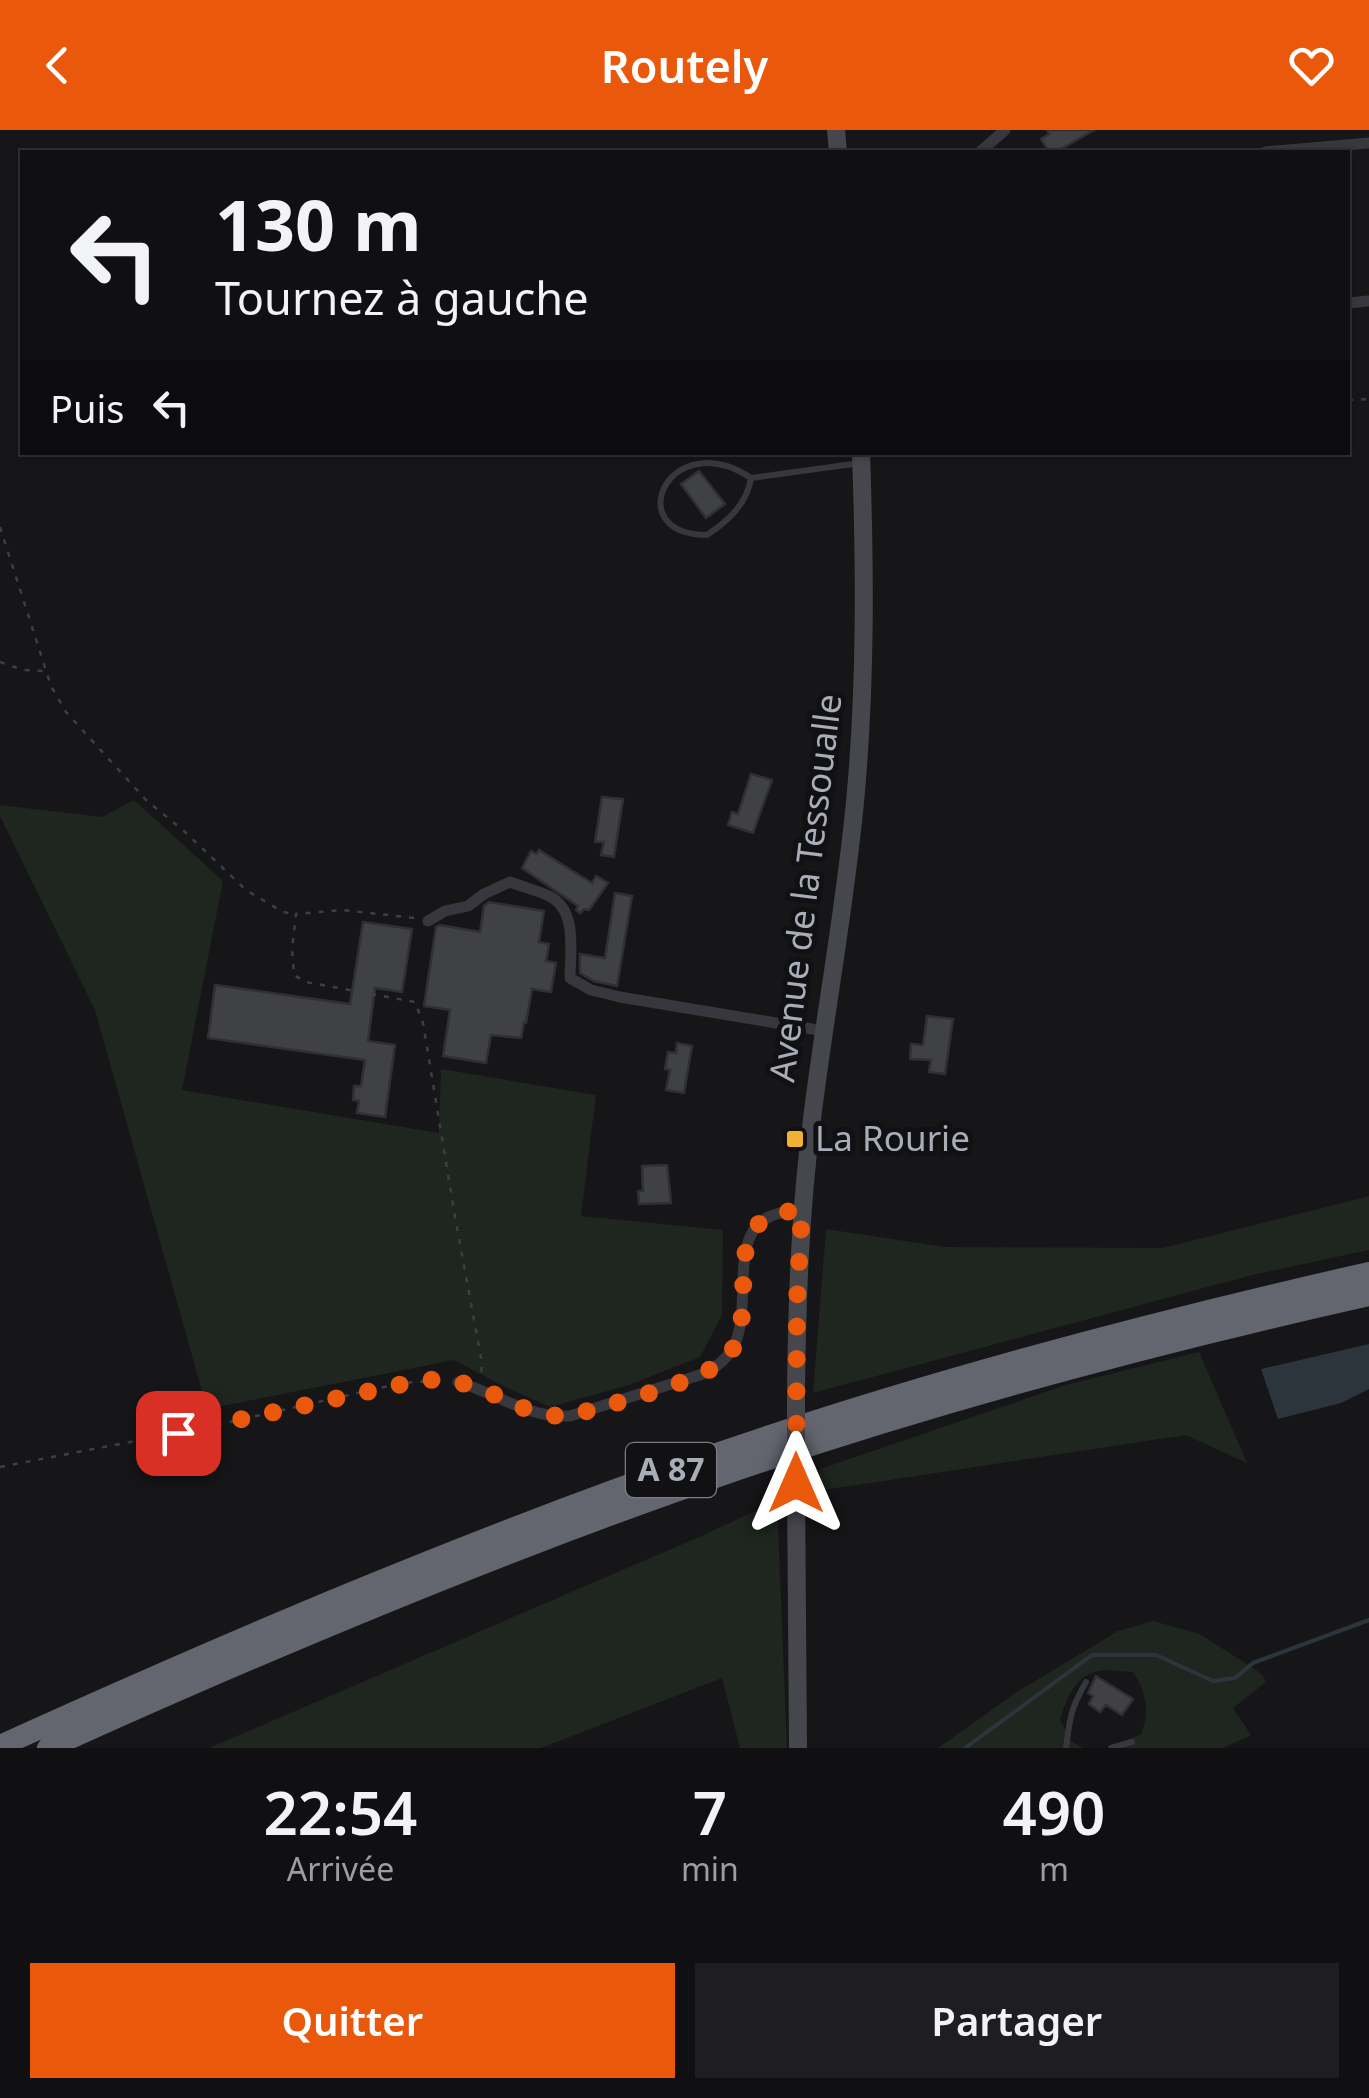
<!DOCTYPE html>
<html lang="fr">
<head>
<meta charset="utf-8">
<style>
	:root { --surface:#101012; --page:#1e1e20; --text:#f1f3f6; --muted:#9c9d9f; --line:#303032; --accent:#ea580c }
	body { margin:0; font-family:"Noto Sans",sans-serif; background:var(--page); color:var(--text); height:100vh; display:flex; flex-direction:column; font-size:38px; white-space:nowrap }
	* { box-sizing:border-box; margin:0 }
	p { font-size:32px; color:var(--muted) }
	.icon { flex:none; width:55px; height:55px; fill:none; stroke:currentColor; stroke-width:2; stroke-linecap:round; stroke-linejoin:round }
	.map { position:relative; height:1618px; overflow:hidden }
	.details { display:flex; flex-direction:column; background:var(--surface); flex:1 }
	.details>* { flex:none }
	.banner { position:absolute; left:20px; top:20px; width:1330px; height:305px; border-radius:0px; box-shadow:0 2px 8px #0004,0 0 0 2px var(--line); background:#101012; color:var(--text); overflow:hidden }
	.pin { position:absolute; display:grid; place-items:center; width:85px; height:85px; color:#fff; margin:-42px; border-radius:20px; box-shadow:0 5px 15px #0006 }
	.me { position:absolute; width:110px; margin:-55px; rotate:0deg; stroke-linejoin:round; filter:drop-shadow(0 0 8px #0008) }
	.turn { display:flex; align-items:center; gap:35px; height:210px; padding:0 30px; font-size:45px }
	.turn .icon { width:130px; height:130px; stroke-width:2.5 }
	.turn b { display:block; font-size:70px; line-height:85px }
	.then { display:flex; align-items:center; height:95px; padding:0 30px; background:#0003; gap:20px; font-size:38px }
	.eta { display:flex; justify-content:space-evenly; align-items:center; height:170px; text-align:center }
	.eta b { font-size:60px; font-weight:600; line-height:70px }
	.button { display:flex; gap:20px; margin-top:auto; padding:20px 30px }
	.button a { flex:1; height:115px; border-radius:0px; background:var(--accent); color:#fff; font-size:40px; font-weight:600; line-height:115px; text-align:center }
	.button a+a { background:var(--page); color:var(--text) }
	header { display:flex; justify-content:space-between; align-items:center; height:130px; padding:0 30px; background:var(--accent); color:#fff; font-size:45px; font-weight:600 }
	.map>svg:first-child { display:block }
	.green { fill:#1e261f }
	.water { fill:#2c353c }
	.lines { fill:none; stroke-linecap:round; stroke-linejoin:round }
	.stream { stroke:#2c353c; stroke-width:4 }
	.building { fill:#404145; stroke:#303034; stroke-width:2.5 }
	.path { stroke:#3d3f44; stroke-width:2.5; stroke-dasharray:5 8; stroke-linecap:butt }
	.lane { stroke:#37383d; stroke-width:6 }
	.street { stroke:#37383d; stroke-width:11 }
	.secondary { stroke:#45474d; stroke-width:18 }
	.highway { stroke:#63666e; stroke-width:22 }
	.secondary-bridge { stroke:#45474d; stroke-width:18 }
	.route { stroke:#ea580c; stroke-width:18; stroke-dasharray:0 32.4 }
	.poi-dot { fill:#f2b134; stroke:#111113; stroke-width:4 }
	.labels { text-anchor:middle; stroke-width:10; stroke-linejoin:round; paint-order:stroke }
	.shield { fill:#111113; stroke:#7b7e86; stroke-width:2.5 }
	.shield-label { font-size:32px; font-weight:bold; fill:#a8adb8 }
	.street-label { font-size:35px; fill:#a8adb8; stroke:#111113 }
	.poi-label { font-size:35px; fill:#a8adb8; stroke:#111113; text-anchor:start }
</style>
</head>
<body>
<header><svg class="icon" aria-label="back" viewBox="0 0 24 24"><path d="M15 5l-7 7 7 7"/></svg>Routely<svg class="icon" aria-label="heart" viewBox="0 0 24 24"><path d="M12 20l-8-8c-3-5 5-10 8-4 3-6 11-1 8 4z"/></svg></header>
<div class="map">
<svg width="1369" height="1618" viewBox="0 0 1369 1618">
	<rect width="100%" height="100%" fill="#161618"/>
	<path class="green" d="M134,670l89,81 -41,209 257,43 2,-64 155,26 -15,121 142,14 -1,85 -22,42 -71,28 -79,22 -45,-20 -51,-27 -247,49 -112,-399 -95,-194v-11l102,12z
		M1369,1066v54l-117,25 -439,118 13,-164 119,18 218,1z
		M1199,1222l48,111 -61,-28 -369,56 3,-22 246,-84z
		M777,1371l10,247h-47l-18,-70 -181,70h-332l488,-210z
		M1153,1491l47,13 62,40 4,8 -33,26 18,27 -28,13h-130h15l33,-14c9,-21 5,-43 -8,-62 -12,0 -30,-4 -41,1 -19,7 -26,29 -32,46l10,21 13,8h-145l79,-56 101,-61z"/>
	<path class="water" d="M1369,1214v45l-28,14 -63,16 -17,-50z"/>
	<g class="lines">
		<path class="stream" d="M965,1618l127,-93h64l57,26 22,-3 18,-15 116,-43"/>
	</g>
	<path class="building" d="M1047,0h47l-38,22h-7l-8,-13 8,-5z
		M699,341l26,33 -19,14 -25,-34z
		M751,644l21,6 -19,53 -25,-8 4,-13 6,2z
		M602,667l21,2 -9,58 -13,-2 3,-13h-9z
		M539,720l53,33 4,-7 12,7 -19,27 -5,-1 -4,4 -4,-3 2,-4 -56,-38 9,-17 5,3z
		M615,763l17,3 -15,90 -23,-5 -14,-8v-19l25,4z
		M489,772l55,9 -5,31 10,2 -3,17 10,2 -5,29 -19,-3 -6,34 -2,-1 -3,16 -30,-3 -5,28 -43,-7 7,-46 -26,-4 12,-79 4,-2 40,7 4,-26z
		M363,792l49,7 -10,63 -27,-4 -7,53 27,4 -10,72 -28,-4 2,-12 -6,-1 1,-14h7l4,-26 -157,-22 7,-53 135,19z
		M927,886l26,3 -8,55 -16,-2 2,-12 -21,-1 1,-15 12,1z
		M677,913l15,3 -8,47 -18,-3 4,-20 -5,-1 3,-17 8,1z
		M667,1035l4,38 -32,1 -1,-13h5l-1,-25z
		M1096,1546l37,23 -11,16 -16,-10 -6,7 -11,-8 4,-8 -5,-3z"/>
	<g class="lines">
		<path class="path" d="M1348,270l21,-1
			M0,397l51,159 15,26 80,88 38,31 62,59 37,22 11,2
			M0,532l23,8 21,1
			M414,788l-71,-8 -47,4 -4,35 2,26 12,7 109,20 8,21 32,194 27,146 -1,14
			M0,1337l208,-40 194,-44 43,-3"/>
		<path class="lane" d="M751,348c-4,26 -23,43 -44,57 -89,-1 -37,-111 44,-57l109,-15
			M1066,1618c4,-30 4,-38 20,-66
			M1111,1618l21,-6"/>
		<path class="street" d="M980,22l25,-22
			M1265,22l104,-9
			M1348,173l21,-2
			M428,791l17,-10 23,-5 16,-12 26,-12c13,5 26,8 39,14 29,14 21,56 21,82l21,12 29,7 204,34
			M458,1252c40,12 69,36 112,34l136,-43c12,-7 22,-15 28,-27 23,-49 -18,-137 68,-135"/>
		<path class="secondary" d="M836,0l2,22
			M796,1262c1,-91 4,-182 16,-273 13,-106 33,-211 43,-317 11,-116 10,-233 6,-350
			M796,1353l2,265"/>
		<path class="highway" d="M0,1616c234,-106 471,-207 714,-291 214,-74 434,-132 655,-182
			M48,1618c221,-100 444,-194 673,-273 212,-73 429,-131 648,-180"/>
		<path class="secondary-bridge" d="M796,1262v91"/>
	</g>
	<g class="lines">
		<path class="route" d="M178,1303l243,-53c20,-1 38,1 57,8 36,13 50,29 92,28 36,-11 136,-34 158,-60 37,-46 -19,-147 74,-145l-5,90 -1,182"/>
	</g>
	<rect class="poi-dot" x="785" y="999" width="20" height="20" rx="5"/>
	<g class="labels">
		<rect class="shield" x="626" y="1313" width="90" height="54" rx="8"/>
		<g class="shield-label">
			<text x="671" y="1351">A 87</text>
		</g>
		<g class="street-label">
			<text transform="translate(806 758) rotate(-83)" y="12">Avenue de la Tessoualle</text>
		</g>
		<g class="poi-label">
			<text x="815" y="1021">La Rourie</text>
		</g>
	</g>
</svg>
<div class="pin" style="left:178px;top:1303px;background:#d93025"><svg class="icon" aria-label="arrive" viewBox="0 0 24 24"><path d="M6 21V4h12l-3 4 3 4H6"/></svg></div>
<svg class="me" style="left:796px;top:1353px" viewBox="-20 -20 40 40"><path d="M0-17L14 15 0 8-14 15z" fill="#ea580c" stroke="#fff" stroke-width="4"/></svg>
<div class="banner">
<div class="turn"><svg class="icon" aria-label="left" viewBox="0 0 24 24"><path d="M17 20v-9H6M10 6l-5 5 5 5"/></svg><div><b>130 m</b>Tournez à gauche</div></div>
<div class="then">Puis<svg class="icon" aria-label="left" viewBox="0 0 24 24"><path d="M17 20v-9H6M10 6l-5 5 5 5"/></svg></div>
</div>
</div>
<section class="details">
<div class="eta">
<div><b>22:54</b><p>Arrivée</p></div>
<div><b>7</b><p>min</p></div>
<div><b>490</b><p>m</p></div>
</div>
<div class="button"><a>Quitter</a><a>Partager</a></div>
</section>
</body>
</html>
